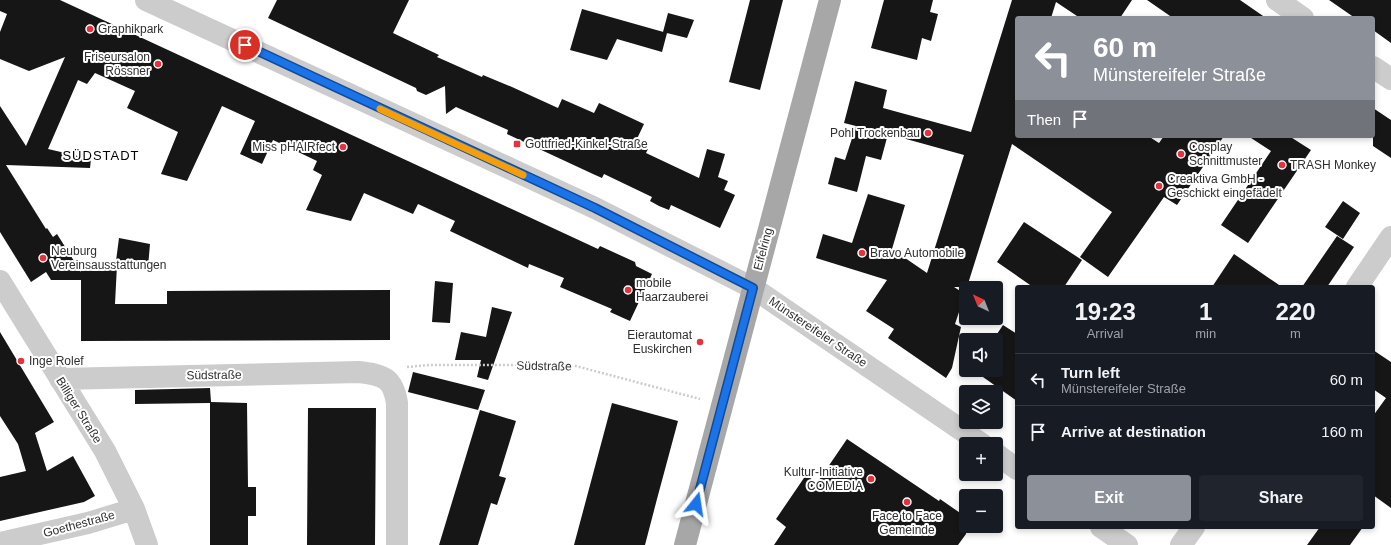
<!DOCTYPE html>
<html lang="en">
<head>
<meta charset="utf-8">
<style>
	:root { --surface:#171b24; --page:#20242c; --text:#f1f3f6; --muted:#9ea1a6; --line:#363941; --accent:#8c9099 }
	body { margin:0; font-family:Helvetica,sans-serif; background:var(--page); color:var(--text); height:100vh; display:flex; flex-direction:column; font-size:15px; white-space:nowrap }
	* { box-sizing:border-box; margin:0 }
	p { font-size:13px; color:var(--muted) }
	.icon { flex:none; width:22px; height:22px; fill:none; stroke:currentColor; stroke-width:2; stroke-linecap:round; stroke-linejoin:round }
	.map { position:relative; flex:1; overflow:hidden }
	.sheet { position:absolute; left:1015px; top:285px; width:360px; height:244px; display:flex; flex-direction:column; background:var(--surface); border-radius:4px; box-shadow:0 2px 6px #0003 }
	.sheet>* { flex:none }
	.top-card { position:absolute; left:1015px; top:16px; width:360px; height:122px; border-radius:4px; box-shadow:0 2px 6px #0003; background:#8c9099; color:#fff; overflow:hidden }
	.needle { width:26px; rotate:317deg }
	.buttons { position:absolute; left:959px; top:281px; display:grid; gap:8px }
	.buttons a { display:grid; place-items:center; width:44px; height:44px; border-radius:4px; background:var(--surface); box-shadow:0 2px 6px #0003; font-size:20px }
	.pin { position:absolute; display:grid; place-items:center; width:34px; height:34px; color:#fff; margin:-17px; border:2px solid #fff; border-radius:50%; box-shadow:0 1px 4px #0007 }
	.me { position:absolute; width:44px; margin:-22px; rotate:15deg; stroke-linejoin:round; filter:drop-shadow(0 0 3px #0008) }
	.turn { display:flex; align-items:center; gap:14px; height:84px; padding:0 12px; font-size:18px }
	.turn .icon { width:52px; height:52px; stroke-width:2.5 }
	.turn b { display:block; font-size:28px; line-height:34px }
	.then { display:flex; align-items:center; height:38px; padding:0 12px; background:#0003; gap:8px; font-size:15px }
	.eta { display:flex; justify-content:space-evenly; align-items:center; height:68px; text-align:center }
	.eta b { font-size:24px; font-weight:700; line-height:28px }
	.cta { display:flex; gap:8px; margin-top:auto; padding:8px 12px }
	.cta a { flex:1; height:46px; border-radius:4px; background:var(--accent); color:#fff; font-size:16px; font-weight:700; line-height:46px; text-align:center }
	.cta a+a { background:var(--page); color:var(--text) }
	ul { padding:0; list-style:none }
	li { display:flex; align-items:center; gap:12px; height:52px; padding:0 12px; border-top:1px solid var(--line) }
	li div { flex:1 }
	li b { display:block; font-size:15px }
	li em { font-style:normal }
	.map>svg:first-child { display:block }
	.building { fill:#161616 }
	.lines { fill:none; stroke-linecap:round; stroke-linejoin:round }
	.path { stroke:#ccc; stroke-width:2.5; stroke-dasharray:2 2; stroke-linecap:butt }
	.minor { stroke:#ccc; stroke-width:22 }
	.major { stroke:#a7a7a7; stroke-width:22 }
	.route-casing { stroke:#114b97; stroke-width:10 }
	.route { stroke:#1a73e8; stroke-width:7 }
	.slow { stroke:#f59e0b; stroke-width:7 }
	.poi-dot { fill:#e5323d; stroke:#fff; stroke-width:1.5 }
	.labels { text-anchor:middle; stroke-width:4; stroke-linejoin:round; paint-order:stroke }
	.poi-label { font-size:12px; fill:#2f2f2f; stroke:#fff; text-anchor:start }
	.street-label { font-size:12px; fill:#2f2f2f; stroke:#fff }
	.neighbourhood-label { font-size:13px; letter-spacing:1px; fill:#000; stroke:#fff }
</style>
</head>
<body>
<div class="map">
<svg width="1391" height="545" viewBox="0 0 1391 545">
	<rect width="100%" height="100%" fill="#fff"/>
	<path class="building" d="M0,0h60l538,249 2,-3 35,16 1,4 16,8 -22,47 -20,-9 2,-3 -52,-22 4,-9 -35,-14 -1,4 -78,-37 5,-10 -37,-17 -5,10 -49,-21 -13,28 -45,-11 16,-35 -9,-5 4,-9 -44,-21 -11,24 -22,-10 15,-33 -33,-15 -35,75 -26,-7 17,-42 -51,-24 8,-17 -40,-18 -8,11 -9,-4 -30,69 43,10 -1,9 -84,-3 40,64 1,-1 6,9 4,-3 24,38v-2l14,1 22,-6 -2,39h52v-13l223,-1v50l-309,1v-61h-30l-5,-8 -15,10 -31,-50v-126l26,40 39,-89 -36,14 -29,-12v-27l7,-18 -7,-3z
		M277,0h132l-16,33 46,22 -2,2 45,20 1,-2 29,12 46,21 4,-9 32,14 5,-10 45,21 -9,19 13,6 -2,4 53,25 8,-29 18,5 -7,23 10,4 -4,9 11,5 -15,33 -49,-23 -2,5 -10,-4 -9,-5 2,-4 -48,-23 -2,4 -9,-4 -86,-40 1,-4 -52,-23 -10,7 -1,-28 -19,9 -9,-4 -1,-3 -148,-70z
		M750,0h33l-23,90 -31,-8z
		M884,0h49l-3,12 8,2 -7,27 -9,-3 -5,22 -46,-12z
		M1012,0h120l-12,18h-40l-24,-16 -5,16h-34v118h131l11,7 5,-7h60l-47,69 -13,-8 -56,80 -28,-20 32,-45 -100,-68 -45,143h-13l11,7 -10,30 6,3 -9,41 -6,10 -58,-40 6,-9 -28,-18 21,-31 -71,-22 7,-24 29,9 16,-49 37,11 -13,44 35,24 37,-118 -76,-21 -7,26 -15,-4 -9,36 -29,-8 7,-27 10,3 11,-34 -12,-3 11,-42 32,9 -4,18 88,24z
		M1147,0h93l26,18h-93z
		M1329,0h62v43l-18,-13v-12h-18z
		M582,9l85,24 -5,19 -45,-13 -10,21 -37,-10z
		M668,13l26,7 -7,18 -24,-6z
		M1373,108l18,12v38l-18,-12z
		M1248,136h41l22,14 -63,93 -27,-18 50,-74z
		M1343,201l17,12 -17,26 -18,-12z
		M1024,222l58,38 -18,27h-31l-36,-25z
		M1337,236l17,11 -27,40h-25z
		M119,238l31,6 -2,23 -32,-6z
		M1234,254l48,33h-70z
		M435,281l18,2 -3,40 -18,-1z
		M492,307l20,5 -24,68 -11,-3 4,-17h-26l6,-28 25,5z
		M1003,325l14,9v67l-44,-31h23v-30h-3z
		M0,332l54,90 -19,11 12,38 26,-15 22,40 -11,6 -84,19v-44l26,-6 -8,-27 -18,-28z
		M1373,350l18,12v146l-18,-13v-79l13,-18 -13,-9z
		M413,372l72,18 -7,20 -70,-18z
		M210,388l1,14 36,1 1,84h8v29h-8v29h-38v-142l-75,1v-14z
		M612,403l66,18 -21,78 -12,46h-71z
		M308,408h68l-1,137h-68z
		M480,410l36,11 -17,55 7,2 -9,27 -6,-2 -13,42h-39z
		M847,439l92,62 1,-2 26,18v17l-8,11h-184l12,-18 -10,-8 30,-44 11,8z
		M1320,527h43l-13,18h-43z"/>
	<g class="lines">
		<path class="path" d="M407,367l22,-2h143l128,34"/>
		<path class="minor" d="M146,0l449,208 158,80 229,156
			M1277,0l26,18
			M1373,67l18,12
			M0,281l105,170 29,58 13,36
			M1357,287l34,-50
			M60,379l299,-7c25,3 34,6 38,31v142
			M996,454l21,15
			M1101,527l26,18
			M0,543l88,-20 46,-14
			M1181,545l13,-18"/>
		<path class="major" d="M685,545l145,-545"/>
	</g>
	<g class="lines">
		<defs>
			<path id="route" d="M245,45l350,163 158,80 -57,216"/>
		</defs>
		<use href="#route" class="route-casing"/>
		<use href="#route" class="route"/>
		<path class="slow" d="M380,109l143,66"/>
	</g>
	<g class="poi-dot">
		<circle cx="90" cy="29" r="4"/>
		<circle cx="158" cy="64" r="4"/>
		<circle cx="928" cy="133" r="4"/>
		<rect x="513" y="140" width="8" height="8" rx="2"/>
		<circle cx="343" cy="147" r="4"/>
		<circle cx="1181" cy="154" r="4"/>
		<circle cx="1282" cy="165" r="4"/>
		<circle cx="1159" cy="186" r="4"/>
		<circle cx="862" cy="253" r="4"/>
		<circle cx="43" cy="258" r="4"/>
		<circle cx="628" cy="290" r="4"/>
		<circle cx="700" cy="342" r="4"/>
		<circle cx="21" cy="361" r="4"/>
		<circle cx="871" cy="479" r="4"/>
		<circle cx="907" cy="502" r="4"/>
	</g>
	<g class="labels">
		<g class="poi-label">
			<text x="98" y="33">Graphikpark</text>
			<text x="150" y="61" text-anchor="end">Friseursalon<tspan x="150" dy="14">Rössner</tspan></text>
			<text x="920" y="137" text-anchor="end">Pohl Trockenbau</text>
			<text x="525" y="148">Gottfried-Kinkel-Straße</text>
			<text x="335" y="151" text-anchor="end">Miss pHAIRfect</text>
			<text x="1189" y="151">Cosplay<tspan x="1189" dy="14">Schnittmuster</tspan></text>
			<text x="1290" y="169">TRASH Monkey</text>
			<text x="1167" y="183">Creaktiva GmbH -<tspan x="1167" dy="14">Geschickt eingefädelt</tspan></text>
			<text x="51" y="255">Neuburg<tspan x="51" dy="14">Vereinsausstattungen</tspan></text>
			<text x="870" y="257">Bravo Automobile</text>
			<text x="636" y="287">mobile<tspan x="636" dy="14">Haarzauberei</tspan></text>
			<text x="692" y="339" text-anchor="end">Eierautomat<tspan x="692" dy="14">Euskirchen</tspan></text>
			<text x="29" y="365">Inge Rolef</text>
			<text x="863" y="476" text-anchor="end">Kultur-Initiative<tspan x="863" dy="14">COMEDIA</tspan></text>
			<text x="907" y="520" text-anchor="middle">Face to Face<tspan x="907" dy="14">Gemeinde</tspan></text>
		</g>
		<g class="street-label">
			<text transform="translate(763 249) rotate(-75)" y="4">Eifelring</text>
			<text transform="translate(818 332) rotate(34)" y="4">Münstereifeler Straße</text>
			<text transform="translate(544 366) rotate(1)" y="4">Südstraße</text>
			<text transform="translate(214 375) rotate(-1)" y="4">Südstraße</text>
			<text transform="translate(79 410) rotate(58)" y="4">Billiger Straße</text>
			<text transform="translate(79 524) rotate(-15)" y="4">Goethestraße</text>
		</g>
		<g class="neighbourhood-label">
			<text x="101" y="160">SÜDSTADT</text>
		</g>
	</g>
</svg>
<div class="buttons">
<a><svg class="needle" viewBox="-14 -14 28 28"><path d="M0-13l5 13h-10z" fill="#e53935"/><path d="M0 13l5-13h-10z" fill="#9ea1a6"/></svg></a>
<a><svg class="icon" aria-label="sound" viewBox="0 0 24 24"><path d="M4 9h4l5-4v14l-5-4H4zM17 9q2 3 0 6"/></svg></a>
<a><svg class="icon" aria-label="layers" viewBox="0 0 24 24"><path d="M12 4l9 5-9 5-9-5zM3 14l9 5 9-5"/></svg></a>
<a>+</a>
<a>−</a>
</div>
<div class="pin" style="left:245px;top:45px;background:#d93025"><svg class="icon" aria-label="arrive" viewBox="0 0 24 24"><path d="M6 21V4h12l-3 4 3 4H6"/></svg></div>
<svg class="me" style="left:696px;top:504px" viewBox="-20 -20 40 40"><path d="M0-17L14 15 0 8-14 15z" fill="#1a73e8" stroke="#fff" stroke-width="4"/></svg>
<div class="top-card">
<div class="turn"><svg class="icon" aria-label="left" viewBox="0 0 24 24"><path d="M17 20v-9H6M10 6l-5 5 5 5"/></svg><div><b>60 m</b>Münstereifeler Straße</div></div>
<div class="then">Then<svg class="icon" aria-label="arrive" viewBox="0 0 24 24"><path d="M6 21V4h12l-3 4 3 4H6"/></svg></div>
</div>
<section class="sheet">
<div class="eta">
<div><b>19:23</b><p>Arrival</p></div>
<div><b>1</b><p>min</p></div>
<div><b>220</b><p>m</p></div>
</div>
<ul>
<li><svg class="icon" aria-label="left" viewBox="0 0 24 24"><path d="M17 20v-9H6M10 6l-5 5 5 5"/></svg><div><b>Turn left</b><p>Münstereifeler Straße</p></div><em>60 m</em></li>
<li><svg class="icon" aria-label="arrive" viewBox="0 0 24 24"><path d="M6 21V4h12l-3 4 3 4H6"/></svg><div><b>Arrive at destination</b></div><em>160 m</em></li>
</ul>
<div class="cta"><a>Exit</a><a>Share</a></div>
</section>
</div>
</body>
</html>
